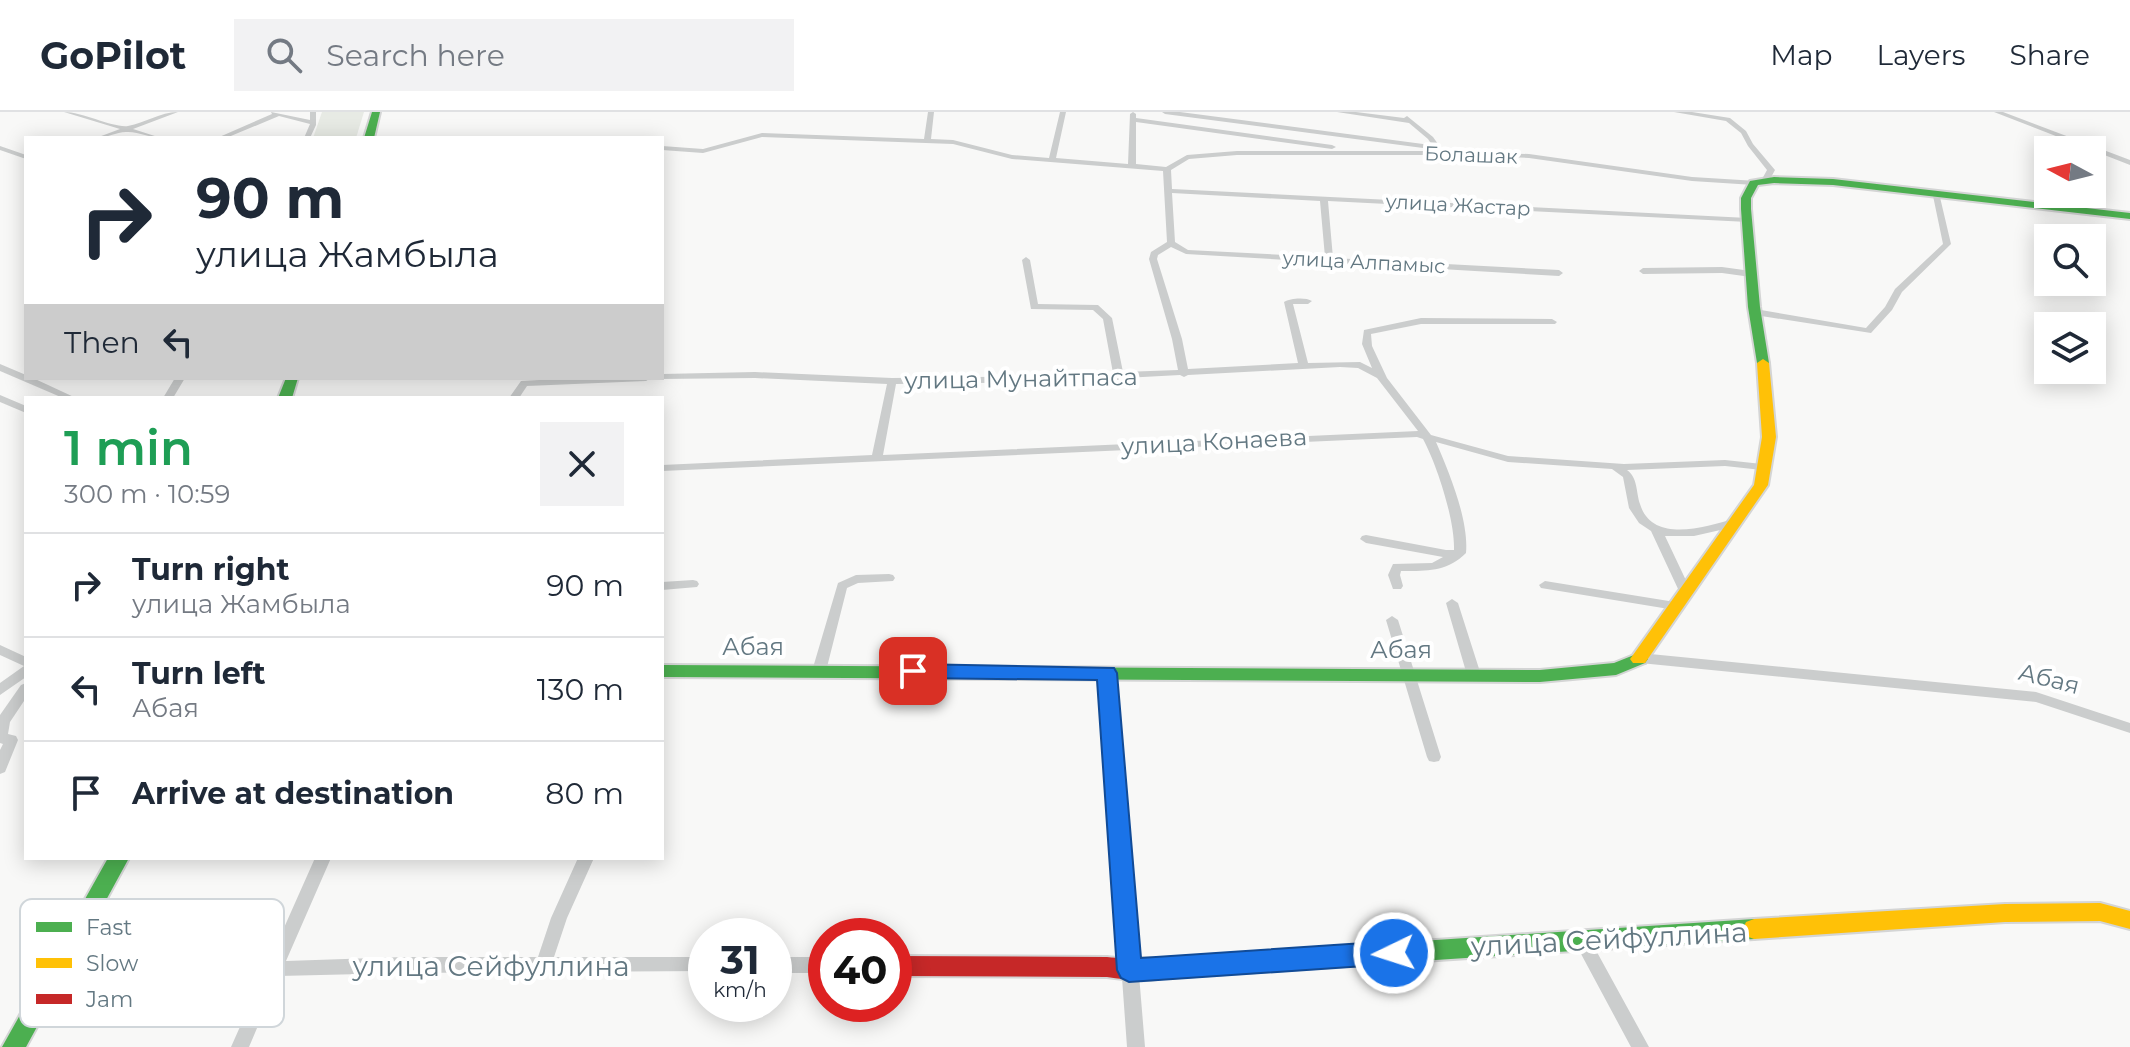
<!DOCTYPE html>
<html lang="en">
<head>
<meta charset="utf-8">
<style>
	:root { --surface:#fff; --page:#f2f2f3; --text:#1f2937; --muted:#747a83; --line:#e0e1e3 }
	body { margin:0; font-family:Montserrat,sans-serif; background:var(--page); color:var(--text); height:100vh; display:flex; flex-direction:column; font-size:30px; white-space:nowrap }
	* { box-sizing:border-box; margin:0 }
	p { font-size:26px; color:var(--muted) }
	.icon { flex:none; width:44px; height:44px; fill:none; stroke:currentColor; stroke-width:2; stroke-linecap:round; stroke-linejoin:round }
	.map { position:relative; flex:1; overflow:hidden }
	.details { position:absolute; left:24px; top:284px; width:640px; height:464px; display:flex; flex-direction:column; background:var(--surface); border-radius:0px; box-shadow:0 4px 20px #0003 }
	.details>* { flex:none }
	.hud { position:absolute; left:24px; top:24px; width:640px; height:244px; border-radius:0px; box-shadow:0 4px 20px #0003; background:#fff; color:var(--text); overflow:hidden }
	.needle { width:52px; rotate:277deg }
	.fabs { position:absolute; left:2034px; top:24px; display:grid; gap:16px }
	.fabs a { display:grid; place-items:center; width:72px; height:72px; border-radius:0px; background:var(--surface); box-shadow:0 4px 20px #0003; font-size:40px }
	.speed { position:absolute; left:688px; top:806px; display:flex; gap:16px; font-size:40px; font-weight:700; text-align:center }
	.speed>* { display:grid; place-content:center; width:104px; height:104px; border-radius:50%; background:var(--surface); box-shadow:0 4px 20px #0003; line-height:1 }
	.speed small { font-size:20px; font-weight:400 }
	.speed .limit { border:12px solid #d22; background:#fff; color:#111 }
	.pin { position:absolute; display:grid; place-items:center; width:68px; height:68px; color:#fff; margin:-34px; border-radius:16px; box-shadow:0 4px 12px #0006 }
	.me { position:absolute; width:88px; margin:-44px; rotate:266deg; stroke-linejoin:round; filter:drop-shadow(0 0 6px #0008) }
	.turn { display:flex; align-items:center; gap:28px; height:168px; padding:0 40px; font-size:36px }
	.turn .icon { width:104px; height:104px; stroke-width:2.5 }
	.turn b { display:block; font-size:56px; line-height:68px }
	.then { display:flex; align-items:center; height:76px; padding:0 40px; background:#0003; gap:16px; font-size:30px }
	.round { display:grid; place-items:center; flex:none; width:84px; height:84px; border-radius:0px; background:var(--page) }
	.headline { display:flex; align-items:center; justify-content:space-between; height:136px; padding:0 40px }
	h1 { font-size:48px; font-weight:600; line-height:60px; color:#1e9e55 }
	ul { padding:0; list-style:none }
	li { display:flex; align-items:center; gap:24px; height:104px; padding:0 40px; border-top:2px solid var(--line) }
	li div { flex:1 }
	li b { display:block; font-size:30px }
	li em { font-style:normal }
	header { display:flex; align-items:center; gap:48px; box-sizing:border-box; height:112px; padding:0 40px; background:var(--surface); border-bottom:2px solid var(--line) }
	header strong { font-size:38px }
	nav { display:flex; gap:44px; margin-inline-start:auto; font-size:28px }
	.search { width:560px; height:72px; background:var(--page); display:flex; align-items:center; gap:20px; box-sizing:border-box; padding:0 28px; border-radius:0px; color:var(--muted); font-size:30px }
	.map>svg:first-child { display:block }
	.green { fill:#e7eae4 }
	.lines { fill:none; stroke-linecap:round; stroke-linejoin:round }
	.fast-casing { stroke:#d4d5d5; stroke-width:4 }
	.slow-casing { stroke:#d4d5d5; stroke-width:4 }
	.jam-casing { stroke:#d4d5d5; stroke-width:4 }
	.street { fill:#cbcdcd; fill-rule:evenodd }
	.fast { fill:#4caf50; fill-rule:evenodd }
	.slow { fill:#ffc107; fill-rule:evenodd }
	.jam { fill:#c62828; fill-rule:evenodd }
	.route { fill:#1a73e8; stroke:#114b97; stroke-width:2 }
	.labels { text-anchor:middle; stroke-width:8; stroke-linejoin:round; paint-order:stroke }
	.far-street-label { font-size:20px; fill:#637882; stroke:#fff }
	.street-label { font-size:24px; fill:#637882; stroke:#fff }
	.near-street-label { font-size:28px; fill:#637882; stroke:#fff }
	.key { fill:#fff; stroke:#d0d6da; stroke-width:2 }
	.key-label { font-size:22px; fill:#637882 }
</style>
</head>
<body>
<header>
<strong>GoPilot</strong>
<div class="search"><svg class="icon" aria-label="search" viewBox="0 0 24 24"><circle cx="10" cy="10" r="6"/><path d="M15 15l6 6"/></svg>Search here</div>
<nav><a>Map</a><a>Layers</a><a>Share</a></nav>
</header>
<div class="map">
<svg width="2130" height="935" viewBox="0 0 2130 935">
	<rect width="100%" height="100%" fill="#f8f8f7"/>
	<path class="green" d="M322,0h42l-8,26h-43z"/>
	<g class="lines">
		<defs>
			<path id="fast" d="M372,0h8l-6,26h-10z
				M1774,65l59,2 297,34v6l-297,-34 -59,-2 -16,2 -7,13v11l9,98 9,56 -6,4 -6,-4 -9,-56 -7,-98v-11l9,-17z
				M286,266h12l-6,20h-14z
				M1639,541l6,2 3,4 -3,4 -29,12 -76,7 -878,-5v-12l878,5 74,-7z
				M108,746h21l-103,189h-24z
				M1754,807l8,3 3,7 -3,7 -8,3 -588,39 -8,-3 -3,-7 3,-7 8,-3z"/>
			<path id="slow" d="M1763,247l6,4 7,74 -8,48 -123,178h-12l-3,-4 3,-4 121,-170 8,-48 -5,-74z
				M2100,791l30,8v18l-30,-8 -95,1 -251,17 -8,-3 -3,-7 3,-7 8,-3 251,-15z"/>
			<path id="jam" d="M894,844l213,1c20,3 51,-2 67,4l3,7 -3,7c-21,8 -46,5 -67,2l-213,-1z"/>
		</defs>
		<use href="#fast" class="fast-casing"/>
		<use href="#slow" class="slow-casing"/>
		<use href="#jam" class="jam-casing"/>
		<path class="street" d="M64,0c19,0 49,16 64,14 17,-3 32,-14 50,-14l-45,17 28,9c-11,0 -21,-6 -33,-6 -10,-1 -21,6 -32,6l24,-9z
			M271,0l39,8v-8h6v13l-6,13h-6l6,-14 -31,-8 -53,22h-9l55,-24z
			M928,0h6l-3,27 22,1 59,15 37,3 11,-46h6l-10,46 72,6 2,-50 3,-2 3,2v4l196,27 4,2 -4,2 -196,-27v42l30,3 21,-12 50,-4h199l-8,-12 -19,-16 -72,-11h19l48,6 3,-2 26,21 10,14 86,3 163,23 65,4 1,2 -4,2 -62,-4 -163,-23 -71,-3h-221l-48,4 -18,11 1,19 576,29 4,2 -4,2 -420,-21 5,57 226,12 4,3 -4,3 -373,-22 -15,-7 -13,8 -1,4 25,80 6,30 110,-6 -14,-61c6,-4 22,-5 28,-1l-4,3h-15l15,59 52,-1 12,6 -10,-24 2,-14 57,-12 131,1 5,3 -2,2h-134l-50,10 1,12 15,32 44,57 77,21 116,8 101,-4 37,4 5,3 -5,3 -37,-4 -98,4c11,8 9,22 13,34 12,40 65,23 94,15l6,4 -2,3 -44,10h-29l26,55 -6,4 -6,-4 -28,-60 -12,-8 -10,-15 -6,-31 -11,-8 -104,-7 -72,-20c13,30 33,78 30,111 -19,19 -39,18 -65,18l-1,4 3,11 -2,3h-8l-5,-14 5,-11 39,-1 11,-6 -77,-14 -6,-4 2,-3 4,-1 80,15h8c1,-30 -17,-85 -31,-111l-6,-2 -755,34v-6l210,-10 15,-71 -132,-6 -96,1 3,-1v-4l93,-2 137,6 161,-2 60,-3 -10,-54 -10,-9 -62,-1 -9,-49 4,-3 4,3 8,44 60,1 14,13 11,54 55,-2 -6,-31 -23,-80 2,-7 16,-10 -4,-71 -151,-12 -59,-15 -191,-7 -59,16 -41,-3v-4l41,3 59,-16 162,6zM1172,81l148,8 5,56 -137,-7 -13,-8zM1340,255l18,1 19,10 41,53 -535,24 13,-71 157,-2 62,-3 4,2 5,-3 56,-3 4,2 4,-2z
			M1162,0h18l243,32 4,2 -4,2 -258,-34z
			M1674,0h18l38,6 16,13 7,13 22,26 -7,13 -7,-2 6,-11 -19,-24 -7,-13 -15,-12z
			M1994,0h9l127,48v5z
			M0,34l26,9v4l-26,-9z
			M1932,79l7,2 12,51 -49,48 -10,18 -21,23 -116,-18 -4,-3 4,-3 111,19 19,-21 10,-18 48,-45z
			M1722,155l29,4 4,3 -4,3 -29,-4 -79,1 -4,-3 4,-3z
			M0,252l26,11v3h7l43,20h-13l-63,-27z
			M175,266h10l-12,20h-10z
			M575,266h76l-5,3 -119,5 -8,12h-10l12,-17z
			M0,283l26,11v7l-26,-11z
			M889,462l4,1 2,3 -2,3 -35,2 -11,5 -21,83 -2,3h-10l-2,-3 26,-88 18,-8z
			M693,468l4,1 2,3 -2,3 -35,3v-8z
			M1545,469l130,21 6,4 -6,4 -134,-22 -2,-3z
			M1452,487l6,4 23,72 -2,3h-10l-2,-3 -21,-72z
			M1392,504l6,4 43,137 -2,4 -5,1 -5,-1 -2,-4 -41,-137z
			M0,533l26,12v20l-26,18v-12l24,-17 -24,-11z
			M1640,541l396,39 94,31v10l-94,-31 -396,-39 -5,-2 -1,-3 1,-3z
			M1107,556l5,2 2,3 31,374h-18l-27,-374 2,-3z
			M26,571v15l-16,24 -2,12 8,2 2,4 -13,32 -5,2v-24l3,-6 -3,-1v-28l21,-30z
			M315,746h16l-45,103 118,-4h134l13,-39 27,-60h16l-27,60 -13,39h152v14l-302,2 -125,3 -30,71h-18z
			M1581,820l6,2 62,113h-18l-58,-108 2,-5z
			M774,845h52v16h-52z"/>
		<use href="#fast" class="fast"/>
		<use href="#slow" class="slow"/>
		<use href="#jam" class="jam"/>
	</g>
	<path class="route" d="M913,552l201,4 3,5 24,285 253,-17 9,4 3,8 -3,8 -9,3 -265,18 -8,-4 -4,-8 -20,-290 -184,-2 -7,-2 -2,-5 2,-5z"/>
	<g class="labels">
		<g class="far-street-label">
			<text transform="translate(1471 43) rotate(2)" y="7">Болашак</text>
			<text transform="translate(1458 93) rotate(3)" y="7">улица Жастар</text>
			<text transform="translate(1364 150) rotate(3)" y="7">улица Алпамыс</text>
		</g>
		<g class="street-label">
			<text transform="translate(1021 267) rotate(-1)" y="8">улица Мунайтпаса</text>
			<text transform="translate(1214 330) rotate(-3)" y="8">улица Конаева</text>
			<text x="753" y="543">Абая</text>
			<text x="1401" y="546">Абая</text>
			<text transform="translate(2049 567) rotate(14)" y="8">Абая</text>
		</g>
		<g class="near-street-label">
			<text transform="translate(1609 827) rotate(-3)" y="10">улица Сейфуллина</text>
			<text x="491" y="864">улица Сейфуллина</text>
		</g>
	</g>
	<rect x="20" y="787" width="264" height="128" rx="12" class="key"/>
	<rect x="36" y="810" width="36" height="10" fill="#4caf50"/>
	<rect x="36" y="846" width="36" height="10" fill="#ffc107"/>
	<rect x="36" y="882" width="36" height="10" fill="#c62828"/>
	<g class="key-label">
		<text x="86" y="823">Fast</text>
		<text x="86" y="859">Slow</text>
		<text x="86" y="895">Jam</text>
	</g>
</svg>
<div class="fabs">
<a><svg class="needle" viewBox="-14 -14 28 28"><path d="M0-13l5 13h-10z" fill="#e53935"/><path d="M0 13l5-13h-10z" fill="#747a83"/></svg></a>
<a><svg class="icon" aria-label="search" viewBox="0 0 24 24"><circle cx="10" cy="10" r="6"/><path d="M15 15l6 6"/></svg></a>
<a><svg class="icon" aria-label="layers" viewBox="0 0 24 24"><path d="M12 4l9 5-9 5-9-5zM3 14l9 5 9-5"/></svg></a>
</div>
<div class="speed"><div>31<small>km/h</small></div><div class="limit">40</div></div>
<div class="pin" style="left:913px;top:559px;background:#d93025"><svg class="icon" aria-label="arrive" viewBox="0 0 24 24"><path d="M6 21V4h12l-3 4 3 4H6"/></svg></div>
<svg class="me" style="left:1394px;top:841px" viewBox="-20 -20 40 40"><circle r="17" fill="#1a73e8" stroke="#fff" stroke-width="3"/><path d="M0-11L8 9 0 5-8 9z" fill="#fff"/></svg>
<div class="hud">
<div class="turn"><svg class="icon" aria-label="right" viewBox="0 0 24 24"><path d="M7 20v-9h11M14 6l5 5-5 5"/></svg><div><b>90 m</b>улица Жамбыла</div></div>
<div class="then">Then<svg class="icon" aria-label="left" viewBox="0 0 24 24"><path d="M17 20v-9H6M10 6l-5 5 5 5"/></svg></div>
</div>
<section class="details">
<div class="headline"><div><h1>1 min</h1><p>300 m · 10:59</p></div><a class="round"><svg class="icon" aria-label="close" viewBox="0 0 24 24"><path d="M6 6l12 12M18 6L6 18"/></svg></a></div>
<ul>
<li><svg class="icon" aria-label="right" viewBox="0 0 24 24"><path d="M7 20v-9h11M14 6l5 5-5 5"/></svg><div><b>Turn right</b><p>улица Жамбыла</p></div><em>90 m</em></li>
<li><svg class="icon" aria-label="left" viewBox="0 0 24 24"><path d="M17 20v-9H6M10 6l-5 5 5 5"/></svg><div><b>Turn left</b><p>Абая</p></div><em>130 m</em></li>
<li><svg class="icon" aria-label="arrive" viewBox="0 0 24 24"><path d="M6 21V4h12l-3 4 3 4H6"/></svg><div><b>Arrive at destination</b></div><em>80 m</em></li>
</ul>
</section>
</div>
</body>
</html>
